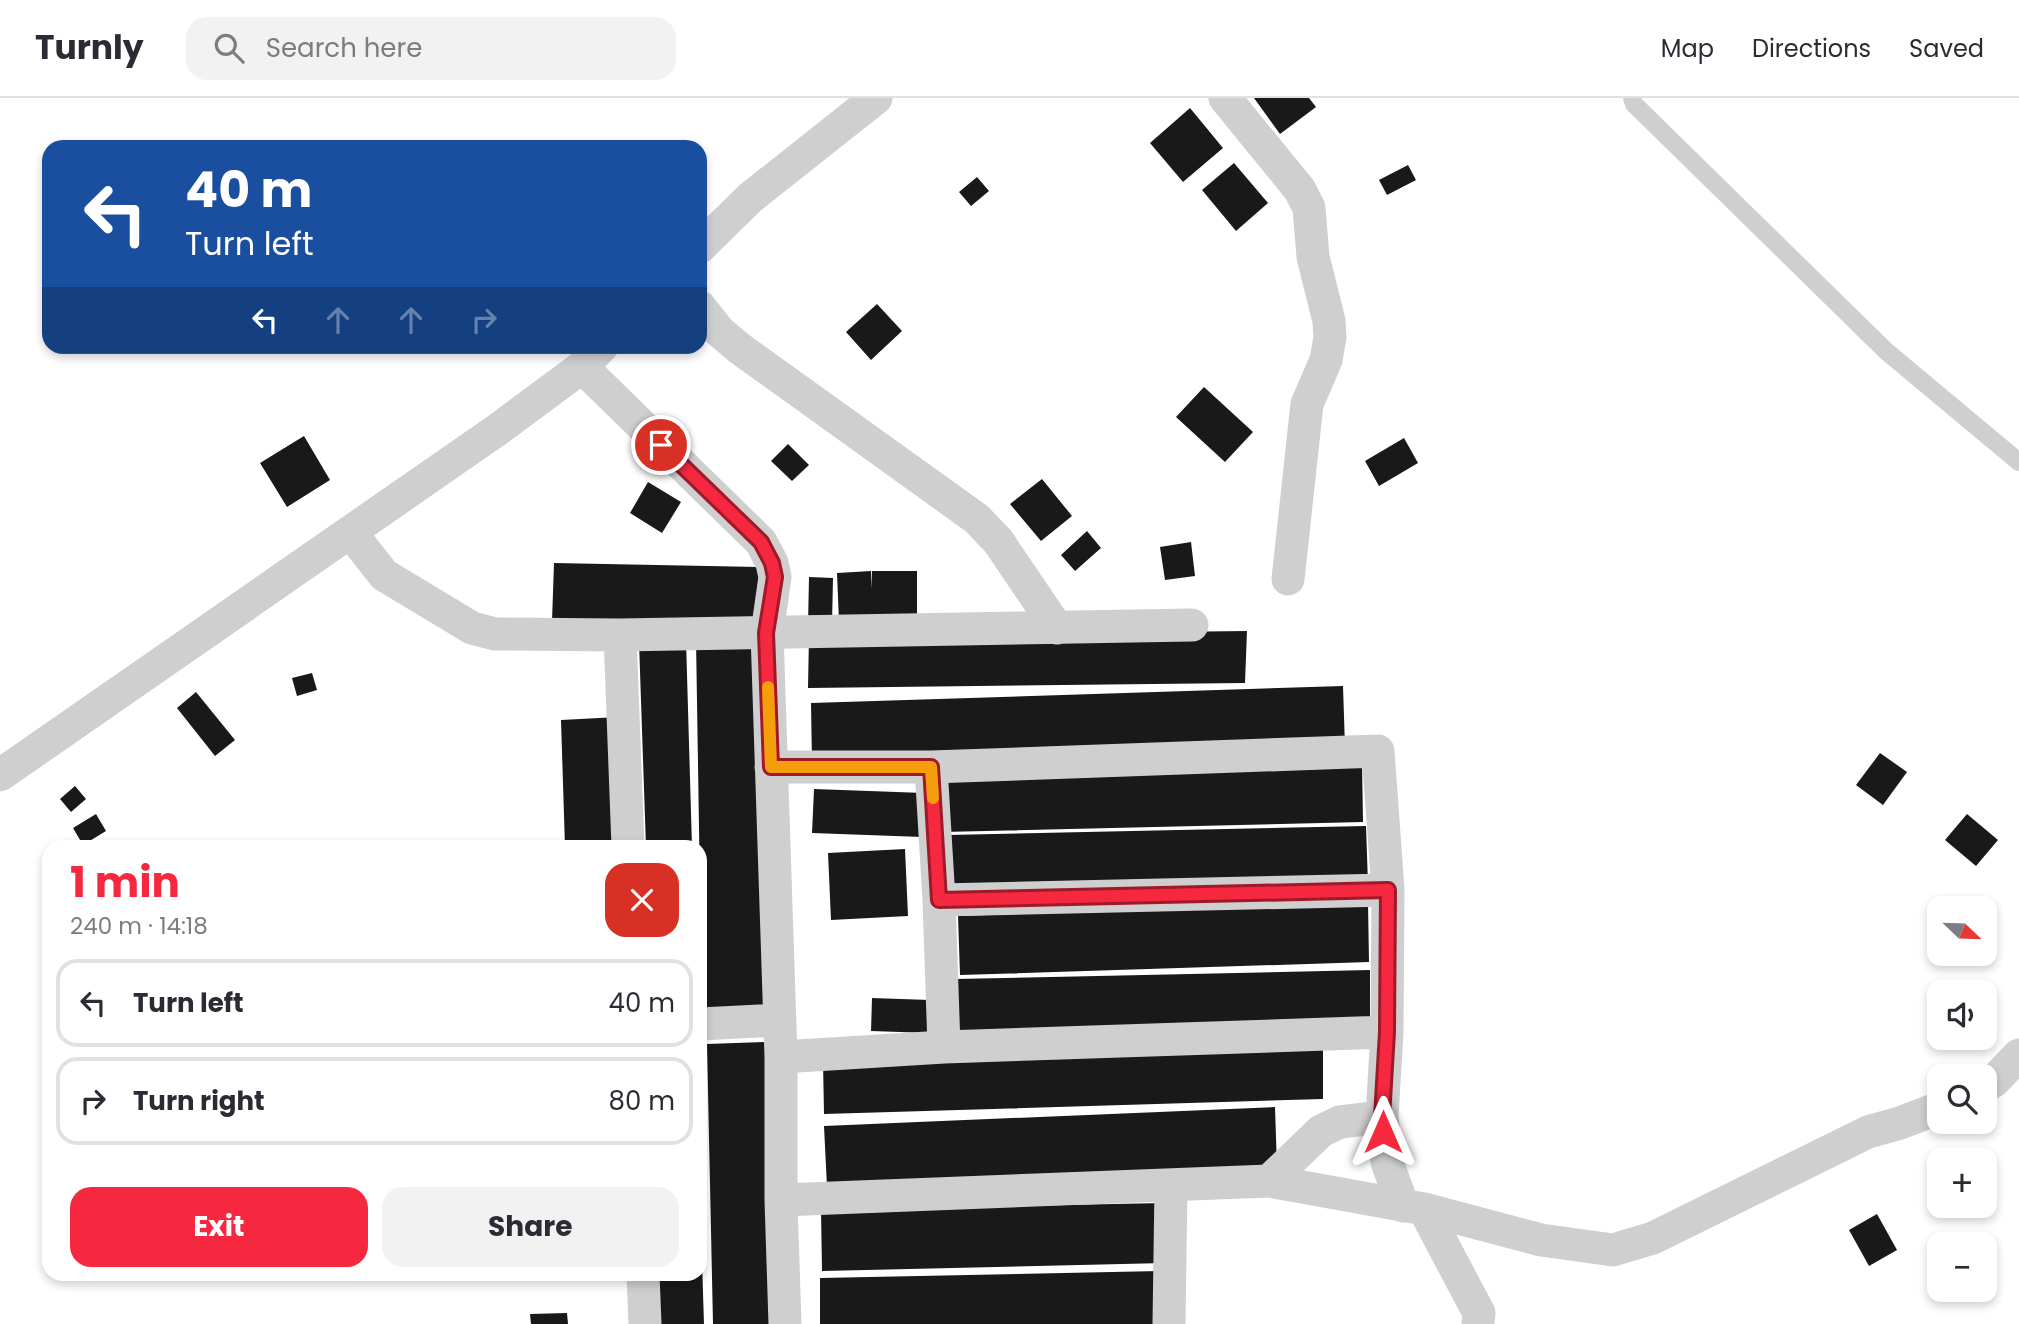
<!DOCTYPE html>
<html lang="en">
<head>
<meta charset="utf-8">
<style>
	:root { --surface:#fff; --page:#f2f2f3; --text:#2b2b33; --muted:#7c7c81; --line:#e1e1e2; --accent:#f5283f }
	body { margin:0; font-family:Poppins,sans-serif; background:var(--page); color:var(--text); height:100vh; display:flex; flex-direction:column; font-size:26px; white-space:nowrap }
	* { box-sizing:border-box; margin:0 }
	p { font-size:23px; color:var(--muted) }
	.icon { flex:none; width:38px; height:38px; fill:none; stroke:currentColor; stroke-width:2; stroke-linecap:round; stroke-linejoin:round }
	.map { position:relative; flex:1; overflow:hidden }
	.sheet { position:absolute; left:42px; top:742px; width:665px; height:441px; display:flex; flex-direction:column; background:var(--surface); border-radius:21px; box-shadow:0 4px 10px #0003 }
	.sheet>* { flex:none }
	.hud { position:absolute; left:42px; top:42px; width:665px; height:214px; border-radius:21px; box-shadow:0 4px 10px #0003; background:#1a4fa0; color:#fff; overflow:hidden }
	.needle { width:46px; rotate:113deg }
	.controls { position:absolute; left:1927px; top:798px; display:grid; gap:14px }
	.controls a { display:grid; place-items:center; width:70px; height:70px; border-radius:14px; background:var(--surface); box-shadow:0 4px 10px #0003; font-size:35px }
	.pin { position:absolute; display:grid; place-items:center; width:60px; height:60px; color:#fff; margin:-30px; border:4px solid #fff; border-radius:50%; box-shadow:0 2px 7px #0007 }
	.me { position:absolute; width:77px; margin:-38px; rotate:0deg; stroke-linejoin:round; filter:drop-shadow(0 0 5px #0008) }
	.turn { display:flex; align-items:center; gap:24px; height:147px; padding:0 28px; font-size:32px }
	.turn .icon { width:91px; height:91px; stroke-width:2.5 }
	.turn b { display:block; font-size:49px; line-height:60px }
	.lanes { display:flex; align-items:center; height:66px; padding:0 28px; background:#0003; justify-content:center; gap:35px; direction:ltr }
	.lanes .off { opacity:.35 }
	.round { display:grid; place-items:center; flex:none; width:74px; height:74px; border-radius:21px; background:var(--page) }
	.headline { display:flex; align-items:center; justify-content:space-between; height:119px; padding:0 28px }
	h1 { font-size:42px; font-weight:700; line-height:52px; color:var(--accent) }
	.cta { display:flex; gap:14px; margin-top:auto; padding:14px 28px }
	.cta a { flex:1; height:80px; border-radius:21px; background:var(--accent); color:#fff; font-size:28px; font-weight:700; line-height:80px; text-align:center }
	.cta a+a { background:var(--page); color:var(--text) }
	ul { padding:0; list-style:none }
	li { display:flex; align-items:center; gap:21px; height:88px; margin:0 14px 10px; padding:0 14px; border:4px solid var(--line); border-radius:21px }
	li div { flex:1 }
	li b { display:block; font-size:26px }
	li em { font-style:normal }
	header { display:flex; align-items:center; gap:42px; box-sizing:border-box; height:98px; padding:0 35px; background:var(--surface); border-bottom:2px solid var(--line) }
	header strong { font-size:33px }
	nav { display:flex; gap:38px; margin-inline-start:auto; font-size:24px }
	.search { width:490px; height:63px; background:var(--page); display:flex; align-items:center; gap:18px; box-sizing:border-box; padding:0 24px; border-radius:21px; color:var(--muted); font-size:26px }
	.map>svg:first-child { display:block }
	.building { fill:#191919 }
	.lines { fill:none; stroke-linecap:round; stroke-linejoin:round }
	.service { stroke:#cfcfcf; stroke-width:18 }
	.minor { stroke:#cfcfcf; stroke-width:33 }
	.route-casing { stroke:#9f1a29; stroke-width:18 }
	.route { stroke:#f5283f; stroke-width:12 }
	.slow { stroke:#f59e0b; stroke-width:12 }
</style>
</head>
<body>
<header>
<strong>Turnly</strong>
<div class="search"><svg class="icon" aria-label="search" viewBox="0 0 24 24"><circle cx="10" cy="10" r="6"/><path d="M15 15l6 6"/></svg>Search here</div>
<nav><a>Map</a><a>Directions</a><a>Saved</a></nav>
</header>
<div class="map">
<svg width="2019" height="1226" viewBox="0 0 2019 1226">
	<rect width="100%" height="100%" fill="#fff"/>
	<path class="building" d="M1254,0h55l7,9 -36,27z
		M1190,10l33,40 -40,34 -33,-39z
		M1234,65l34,40 -32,28 -34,-41z
		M1408,67l8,15 -29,15 -8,-15z
		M977,79l12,14 -18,15 -12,-14z
		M877,206l25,27 -31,29 -25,-28z
		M1204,289l49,45 -28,30 -49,-45z
		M304,338l26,44 -43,27 -27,-44z
		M1404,340l14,25 -39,23 -14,-25z
		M788,346l21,21 -17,16 -21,-20z
		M1042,381l30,37 -31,25 -31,-37z
		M648,384l33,20 -19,31 -32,-20z
		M1087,433l14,17 -26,23 -14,-16z
		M1191,444l4,34 -30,4 -5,-33z
		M554,465l205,4 -1,58 -206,-4z
		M871,473v18l1,-18h45v49l-78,2 -2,-49z
		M809,479l24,1 -1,47h-24z
		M1247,533l-2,52 -437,5 1,-52z
		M760,539l7,378 -65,1 -6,-377z
		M686,542l6,207h-46l-7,-205z
		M312,575l5,17 -20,6 -5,-18z
		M1343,588l2,61 -533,17 -1,-61z
		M196,594l39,48 -20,16 -38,-48z
		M618,619l4,130h-57l-4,-127z
		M1880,655l27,19 -24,33 -27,-20z
		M1362,663l1,61 -421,10 -1,-61z
		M75,688l11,13 -15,13 -11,-13z
		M814,691l110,4 -2,44 -110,-4z
		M96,716l10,17 -23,14 -10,-17z
		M1967,716l31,26 -22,26 -31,-26z
		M1366,728l2,58 -419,9 -1,-58z
		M905,751l3,67 -77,4 -3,-67z
		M1368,805l1,59 -409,13 -2,-59z
		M1370,872v57l-414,9 -1,-57z
		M872,900l58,2 -1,33 -58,-2z
		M766,944l7,282h-60l-6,-280z
		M1323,948v53l-499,15 -1,-54z
		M1275,1009l2,61 -450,19 -3,-61z
		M1164,1105l1,60 -343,8 -1,-61z
		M1877,1116l20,36 -28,16 -20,-36z
		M700,1163h2l2,63h-44l-3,-50h43z
		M1160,1173l1,53h-341v-46z
		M567,1215l1,11h-37l-1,-10z"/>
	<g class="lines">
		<path class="service" d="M1632,0l2,6 252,247 133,111"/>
		<path class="minor" d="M1225,0l75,92 9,18 4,49 16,64 1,16 -4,23 -19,44 -19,175
			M700,149l50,-49 126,-100
			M700,209l19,24 20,17 238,171 21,22 59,87
			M582,269l179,175 11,21 3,14 -8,56 14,424v143l4,124
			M351,435l33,42 88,53 23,6 125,1
			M771,669h160l447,-16 10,139 -1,142 -443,15 -163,10
			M931,669l8,133 5,147
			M0,677l497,-345 85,-63 20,-21
			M628,749l-8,-212 572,-10
			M939,802l449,-10
			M700,926l78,-4
			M1387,934l-5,85 5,45 16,44
			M1984,989l10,-6 25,-26
			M1269,1083l52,-50 19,-9 42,-5
			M781,1102l488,-19 155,28 117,31 72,10 40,-12 215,-106 32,-9 39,-15
			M1424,1111l55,104 -1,11
			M643,1176l2,50
			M1169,1226l2,-138"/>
	</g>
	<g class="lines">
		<defs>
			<path id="route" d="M661,347l100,97 11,21 3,14 -9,56 5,134h160l8,133 449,-10 -1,142 -5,85 1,15"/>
		</defs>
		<use href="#route" class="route-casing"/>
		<use href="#route" class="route"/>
		<path class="slow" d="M768,589l3,80h160l2,31"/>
	</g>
</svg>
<div class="controls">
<a><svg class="needle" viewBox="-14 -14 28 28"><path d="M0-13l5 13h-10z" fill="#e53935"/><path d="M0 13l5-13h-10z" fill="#7c7c81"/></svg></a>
<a><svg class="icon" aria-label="sound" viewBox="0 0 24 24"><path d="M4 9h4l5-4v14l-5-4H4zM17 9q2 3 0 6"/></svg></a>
<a><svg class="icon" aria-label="search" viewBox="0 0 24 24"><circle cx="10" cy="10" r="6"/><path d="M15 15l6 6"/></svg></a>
<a>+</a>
<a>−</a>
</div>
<div class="pin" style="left:661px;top:347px;background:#d93025"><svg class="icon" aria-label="arrive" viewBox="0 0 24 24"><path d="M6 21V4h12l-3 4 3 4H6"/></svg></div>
<svg class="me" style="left:1383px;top:1034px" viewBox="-20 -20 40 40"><path d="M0-17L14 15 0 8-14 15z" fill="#f5283f" stroke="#fff" stroke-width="4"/></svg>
<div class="hud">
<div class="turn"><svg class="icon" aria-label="left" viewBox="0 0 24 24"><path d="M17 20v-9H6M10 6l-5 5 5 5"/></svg><div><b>40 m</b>Turn left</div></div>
<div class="lanes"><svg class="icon" aria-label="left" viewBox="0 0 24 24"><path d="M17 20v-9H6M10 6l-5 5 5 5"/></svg><svg class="icon off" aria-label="ahead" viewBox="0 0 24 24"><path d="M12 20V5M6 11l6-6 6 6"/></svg><svg class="icon off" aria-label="ahead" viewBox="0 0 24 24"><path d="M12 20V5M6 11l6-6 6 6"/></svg><svg class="icon off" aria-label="right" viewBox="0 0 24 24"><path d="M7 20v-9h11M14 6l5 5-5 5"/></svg></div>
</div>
<section class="sheet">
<div class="headline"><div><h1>1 min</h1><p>240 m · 14:18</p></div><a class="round" style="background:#d93025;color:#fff"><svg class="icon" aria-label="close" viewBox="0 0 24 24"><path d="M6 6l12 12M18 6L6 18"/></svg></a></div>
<ul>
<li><svg class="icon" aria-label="left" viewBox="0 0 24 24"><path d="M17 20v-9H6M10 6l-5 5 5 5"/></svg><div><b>Turn left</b></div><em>40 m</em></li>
<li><svg class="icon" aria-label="right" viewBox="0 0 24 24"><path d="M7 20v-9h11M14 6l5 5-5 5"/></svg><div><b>Turn right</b></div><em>80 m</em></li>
</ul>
<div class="cta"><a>Exit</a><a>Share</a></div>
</section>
</div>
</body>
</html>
